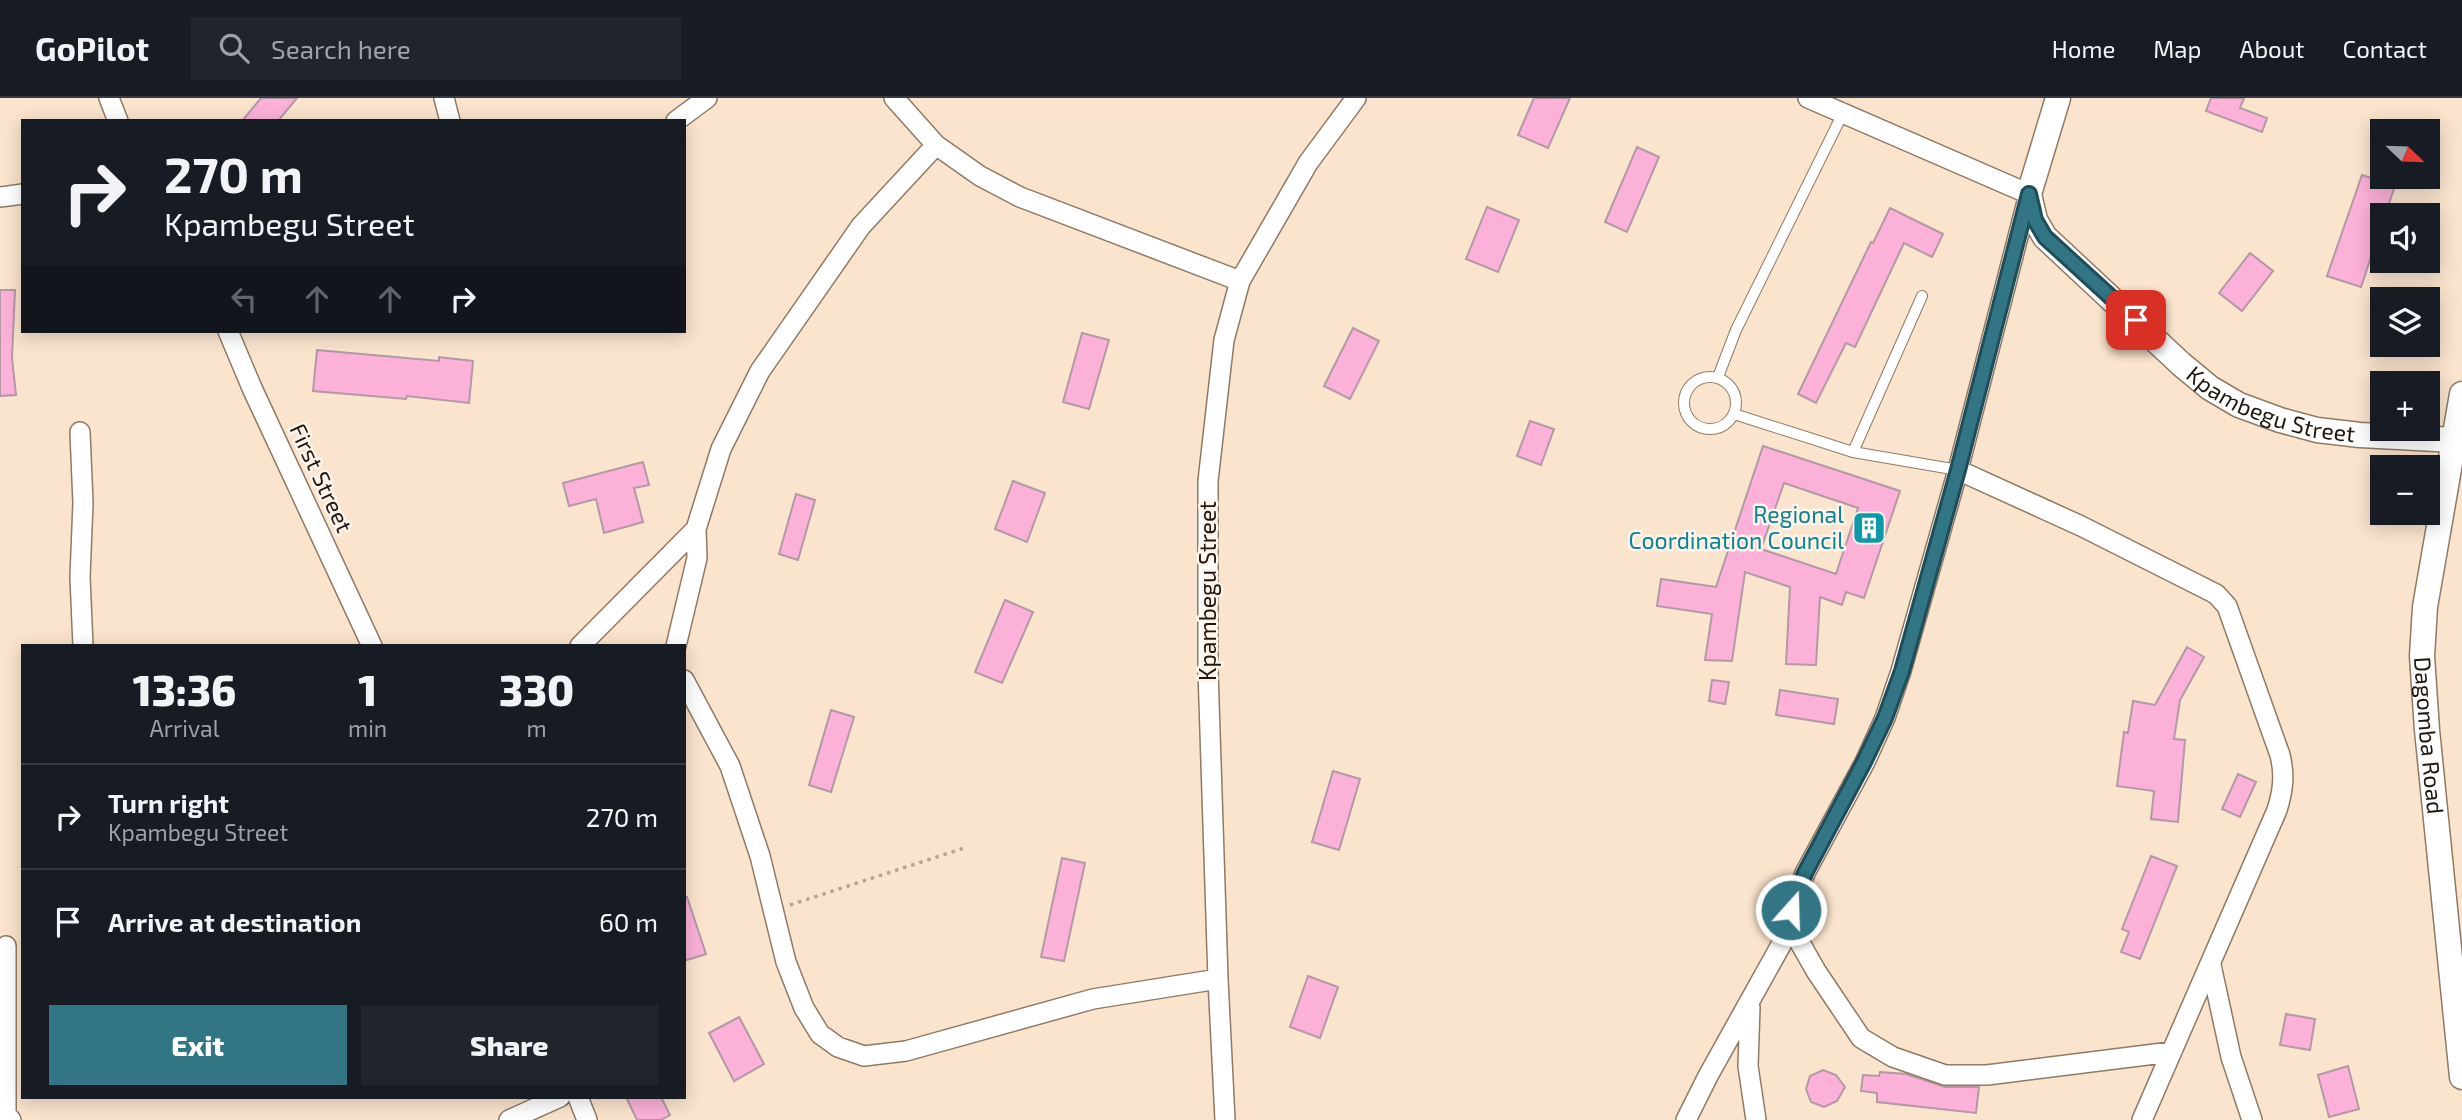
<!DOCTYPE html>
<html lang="en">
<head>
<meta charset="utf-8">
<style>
	:root { --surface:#171b24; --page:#20242c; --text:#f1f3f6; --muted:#9ea1a6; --line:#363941; --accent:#327686 }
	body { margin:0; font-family:"Exo 2",sans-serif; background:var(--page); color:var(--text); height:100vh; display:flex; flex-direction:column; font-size:26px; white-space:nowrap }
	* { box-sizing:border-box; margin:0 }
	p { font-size:23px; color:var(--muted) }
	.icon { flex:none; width:38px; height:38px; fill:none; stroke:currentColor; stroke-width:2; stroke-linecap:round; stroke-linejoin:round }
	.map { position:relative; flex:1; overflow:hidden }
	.drawer { position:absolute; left:21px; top:546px; width:665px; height:455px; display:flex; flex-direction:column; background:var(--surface); border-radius:0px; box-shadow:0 4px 18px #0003 }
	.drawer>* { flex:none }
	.banner { position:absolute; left:21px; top:21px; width:665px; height:214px; border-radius:0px; box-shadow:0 4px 18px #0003; background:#171b24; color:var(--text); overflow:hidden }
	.needle { width:46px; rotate:113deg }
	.fabs { position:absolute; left:2370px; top:21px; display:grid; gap:14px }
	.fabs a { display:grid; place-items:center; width:70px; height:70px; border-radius:0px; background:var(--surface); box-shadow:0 4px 18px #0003; font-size:35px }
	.pin { position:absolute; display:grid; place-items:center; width:60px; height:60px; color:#fff; margin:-30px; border-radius:14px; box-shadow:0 4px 10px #0006 }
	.me { position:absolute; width:77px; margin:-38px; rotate:20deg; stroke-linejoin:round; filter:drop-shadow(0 0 5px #0008) }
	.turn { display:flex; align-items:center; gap:24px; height:147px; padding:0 28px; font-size:32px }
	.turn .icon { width:91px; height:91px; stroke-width:2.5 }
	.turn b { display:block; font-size:49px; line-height:60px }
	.lanes { display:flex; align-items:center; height:66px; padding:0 28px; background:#0003; justify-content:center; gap:35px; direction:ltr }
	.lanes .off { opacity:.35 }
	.eta { display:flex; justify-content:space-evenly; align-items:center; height:119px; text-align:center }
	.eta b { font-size:42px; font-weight:800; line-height:49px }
	.action { display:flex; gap:14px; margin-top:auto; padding:14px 28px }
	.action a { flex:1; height:80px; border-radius:0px; background:var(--accent); color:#fff; font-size:28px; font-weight:800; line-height:80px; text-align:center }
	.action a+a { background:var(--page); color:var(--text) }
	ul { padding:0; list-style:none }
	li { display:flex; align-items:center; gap:21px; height:105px; padding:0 28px; border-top:2px solid var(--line) }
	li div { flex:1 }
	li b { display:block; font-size:26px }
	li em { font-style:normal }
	header { display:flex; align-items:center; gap:42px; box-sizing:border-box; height:98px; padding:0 35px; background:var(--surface); border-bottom:2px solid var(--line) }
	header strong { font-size:33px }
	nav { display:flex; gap:38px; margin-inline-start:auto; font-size:24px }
	.search { width:490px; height:63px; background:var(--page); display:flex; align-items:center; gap:18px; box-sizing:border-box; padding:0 24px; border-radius:0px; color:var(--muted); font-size:26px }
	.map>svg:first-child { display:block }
	.building { fill:#fcb1d9; stroke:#b398a5; stroke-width:2; fill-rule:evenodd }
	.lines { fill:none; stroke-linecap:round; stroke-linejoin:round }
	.service-casing { stroke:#8e7a66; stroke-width:12 }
	.minor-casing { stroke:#8e7a66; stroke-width:22 }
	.tertiary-casing { stroke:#8e7a66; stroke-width:27 }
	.path { stroke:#b6a593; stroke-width:3.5; stroke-dasharray:3.5 5; stroke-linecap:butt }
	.service { stroke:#fff; stroke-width:10 }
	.minor { stroke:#fff; stroke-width:19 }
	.tertiary { stroke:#fff; stroke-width:24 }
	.route-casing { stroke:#204d57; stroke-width:18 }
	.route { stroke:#327686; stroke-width:12 }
	.labels { text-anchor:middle; stroke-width:5; stroke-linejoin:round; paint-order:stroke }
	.street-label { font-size:23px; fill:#1f1710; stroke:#fdf4eb }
	.culture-label { font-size:23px; fill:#0d838f; stroke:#fdf4eb; text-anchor:end }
</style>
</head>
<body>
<header>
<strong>GoPilot</strong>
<div class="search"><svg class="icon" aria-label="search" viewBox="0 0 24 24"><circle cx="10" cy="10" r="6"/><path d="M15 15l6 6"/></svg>Search here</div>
<nav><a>Home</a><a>Map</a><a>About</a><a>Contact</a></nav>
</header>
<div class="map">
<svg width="2462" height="1022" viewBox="0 0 2462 1022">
	<rect width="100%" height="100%" fill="#fae4ce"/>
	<path class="building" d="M261,0h36l-19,23h-36z
		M1534,0h36l-22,50 -30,-13z
		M2211,0h33l-4,10 27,10 -5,14 -56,-21z
		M1637,49l22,10 -32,75 -22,-10z
		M2362,77l33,11 -10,29h-3v9l-21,63 -34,-11z
		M1487,109l32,13 -21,52 -32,-13z
		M1890,110l53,26 -11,23 -28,-14 -49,104 -9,-4 -30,60 -18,-9 73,-152 2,1z
		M2250,155l23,18 -31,40 -23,-18z
		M0,192h15l-3,68 4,37 -16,1z
		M1353,230l26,13 -29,58 -26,-13z
		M1082,235l27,7 -20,69 -26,-7z
		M317,252l122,11v-4l34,4 -4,42 -62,-7 -1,3 -93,-8z
		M1530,323l24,8 -13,36 -24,-9z
		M1763,348l137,45 -36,107 -18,-6 -4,13 -22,-8 -4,68 -30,-1 4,-77 -45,-15 -13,89 -27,-1 7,-46 -55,-8 4,-27 55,8zM1784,385l74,25 -22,66 -75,-25z
		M643,364l6,23 -15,3 9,34 -39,11 -8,-34 -27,7 -6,-23z
		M1013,383l32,12 -18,49 -32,-13z
		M796,396l19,6 -17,60 -19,-6z
		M1005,502l28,12 -31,71 -27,-11z
		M2187,549l17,10 -24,43 -6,39 11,1 -7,82 -27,-3 3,-28 -37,-5 7,-54 4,1 5,-32 22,4z
		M1712,582l17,2 -4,22 -16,-3z
		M1780,592l58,9 -4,25 -58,-9z
		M831,612l23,7 -23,75 -22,-7z
		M1333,673l27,8 -21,71 -27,-8z
		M2238,676l18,8 -16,35 -18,-8z
		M2151,758l26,10 -37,93 -19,-7 8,-20 -7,-3z
		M1062,760l23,5 -21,98 -23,-4z
		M687,799l19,57 -22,7v-63z
		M1308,878l30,11 -18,51 -30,-11z
		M2286,916l29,5 -5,31 -30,-5z
		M739,919l25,47 -30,17 -25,-48z
		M2348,968l11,43 -30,8 -11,-42z
		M1823,972l13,5 9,12 -8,14 -13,6 -13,-5 -5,-13 4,-13z
		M1880,974l26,2 39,13h34l-3,26 -99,-11v-9l-16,-2 2,-16 16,1z
		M626,999h35l9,18 -9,5h-24z"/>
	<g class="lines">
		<defs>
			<path id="service" d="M1718,279l18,-47 107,-217
				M1684 305a26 26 0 1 1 52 0a26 26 0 1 1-52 0Z
				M1734,316l119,38 105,18
				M1853,354l69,-156"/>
			<path id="minor" d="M109,0l9,23
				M444,0l6,23
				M894,0l42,47 44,31 40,21 220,84
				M676,23l31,-23
				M0,99l23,-3
				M228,233l24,57 120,258
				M80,334l3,71 -3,74 3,69
				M1958,372l123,56 135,68 11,12 53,149c5,20 3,36 -3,55l-135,310
				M580,548l116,-117 25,-80 39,-78 101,-145 75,-81
				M676,548l21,-88 -1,-29
				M684,582l46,86 30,90 26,106 18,46 16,26 18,13 26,9 42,-5 187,-52 125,-20
				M1791,829l25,44 45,67 32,19 52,18h42l184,-23
				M6,848v168l5,6
				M2211,867l20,92 21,63
				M1750,909l-2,59 8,54
				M578,999l9,23
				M509,1022l51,-23
				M1225,1022l-7,-141 -10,-309v-189l16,-141 16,-59 68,-118 48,-65
				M1686,1022l22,-44 83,-149v-17l14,-37 60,-111 20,-44 16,-47 57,-201 71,-276 -221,-96"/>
			<g id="tertiary">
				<path id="s1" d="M2058,0l-29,96 6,26 10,17 136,127 29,24 29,17 41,15 37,10 43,5 95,5"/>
				<path id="s2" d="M2462,296l-37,213 -3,49 5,74 35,347"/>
			</g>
		</defs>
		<use href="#service" class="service-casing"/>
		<use href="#minor" class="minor-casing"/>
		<use href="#tertiary" class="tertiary-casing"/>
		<path class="path" d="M790,807l174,-57"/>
		<use href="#service" class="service"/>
		<use href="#minor" class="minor"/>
		<use href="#tertiary" class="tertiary"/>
	</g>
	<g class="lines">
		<defs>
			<path id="route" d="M1791,812l14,-37 59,-111 21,-44 17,-47 56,-201 71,-276 6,26 10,17 91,83"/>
		</defs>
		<use href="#route" class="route-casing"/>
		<use href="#route" class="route"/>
	</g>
	<defs>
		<symbol id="building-square" viewBox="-11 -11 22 22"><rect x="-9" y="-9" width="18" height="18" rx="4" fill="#0f9aa8" stroke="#fdf4eb"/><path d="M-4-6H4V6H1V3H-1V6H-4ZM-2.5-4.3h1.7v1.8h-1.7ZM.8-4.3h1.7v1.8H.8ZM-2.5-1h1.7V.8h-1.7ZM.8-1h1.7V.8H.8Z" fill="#fff"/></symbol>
	</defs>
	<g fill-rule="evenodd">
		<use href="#building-square" x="1850" y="411" width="38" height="38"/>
	</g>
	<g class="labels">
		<g class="street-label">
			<text dy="8" stroke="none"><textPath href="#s1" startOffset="434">Kpambegu Street</textPath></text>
			<text transform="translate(321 380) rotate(65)" y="8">First Street</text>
			<text transform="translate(1208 493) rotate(-90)" y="8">Kpambegu Street</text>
			<text dy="8" stroke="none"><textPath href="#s2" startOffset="345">Dagomba Road</textPath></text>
		</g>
		<g class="culture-label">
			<text x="1844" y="425">Regional<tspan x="1844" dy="26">Coordination Council</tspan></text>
		</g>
	</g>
</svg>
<div class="fabs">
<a><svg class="needle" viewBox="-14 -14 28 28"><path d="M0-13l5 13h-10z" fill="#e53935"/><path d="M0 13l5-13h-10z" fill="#9ea1a6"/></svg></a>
<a><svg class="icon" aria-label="sound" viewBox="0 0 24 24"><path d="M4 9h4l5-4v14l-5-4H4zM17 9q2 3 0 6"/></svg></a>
<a><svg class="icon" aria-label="layers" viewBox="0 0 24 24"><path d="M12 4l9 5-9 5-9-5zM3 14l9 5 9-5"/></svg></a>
<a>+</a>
<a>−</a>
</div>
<div class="pin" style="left:2136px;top:222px;background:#d93025"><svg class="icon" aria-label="arrive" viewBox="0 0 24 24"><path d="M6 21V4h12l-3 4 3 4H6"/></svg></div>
<svg class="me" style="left:1791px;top:812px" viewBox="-20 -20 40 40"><circle r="17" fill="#327686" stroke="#fff" stroke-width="3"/><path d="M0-11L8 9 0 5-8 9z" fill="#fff"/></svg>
<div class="banner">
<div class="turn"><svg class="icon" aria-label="right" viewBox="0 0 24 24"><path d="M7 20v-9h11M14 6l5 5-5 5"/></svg><div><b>270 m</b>Kpambegu Street</div></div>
<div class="lanes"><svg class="icon off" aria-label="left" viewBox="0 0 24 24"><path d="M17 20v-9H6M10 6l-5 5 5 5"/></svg><svg class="icon off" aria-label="ahead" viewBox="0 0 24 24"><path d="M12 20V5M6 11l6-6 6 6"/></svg><svg class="icon off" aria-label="ahead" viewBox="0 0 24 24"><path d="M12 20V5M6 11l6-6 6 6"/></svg><svg class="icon" aria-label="right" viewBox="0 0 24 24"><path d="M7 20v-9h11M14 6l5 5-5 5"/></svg></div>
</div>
<section class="drawer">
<div class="eta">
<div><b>13:36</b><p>Arrival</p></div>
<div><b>1</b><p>min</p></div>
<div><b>330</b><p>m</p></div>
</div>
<ul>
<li><svg class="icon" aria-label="right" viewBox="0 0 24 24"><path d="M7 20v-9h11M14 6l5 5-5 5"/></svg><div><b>Turn right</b><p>Kpambegu Street</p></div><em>270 m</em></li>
<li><svg class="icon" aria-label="arrive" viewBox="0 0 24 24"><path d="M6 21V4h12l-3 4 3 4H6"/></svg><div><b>Arrive at destination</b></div><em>60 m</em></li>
</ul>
<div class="action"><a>Exit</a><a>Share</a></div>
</section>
</div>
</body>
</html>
